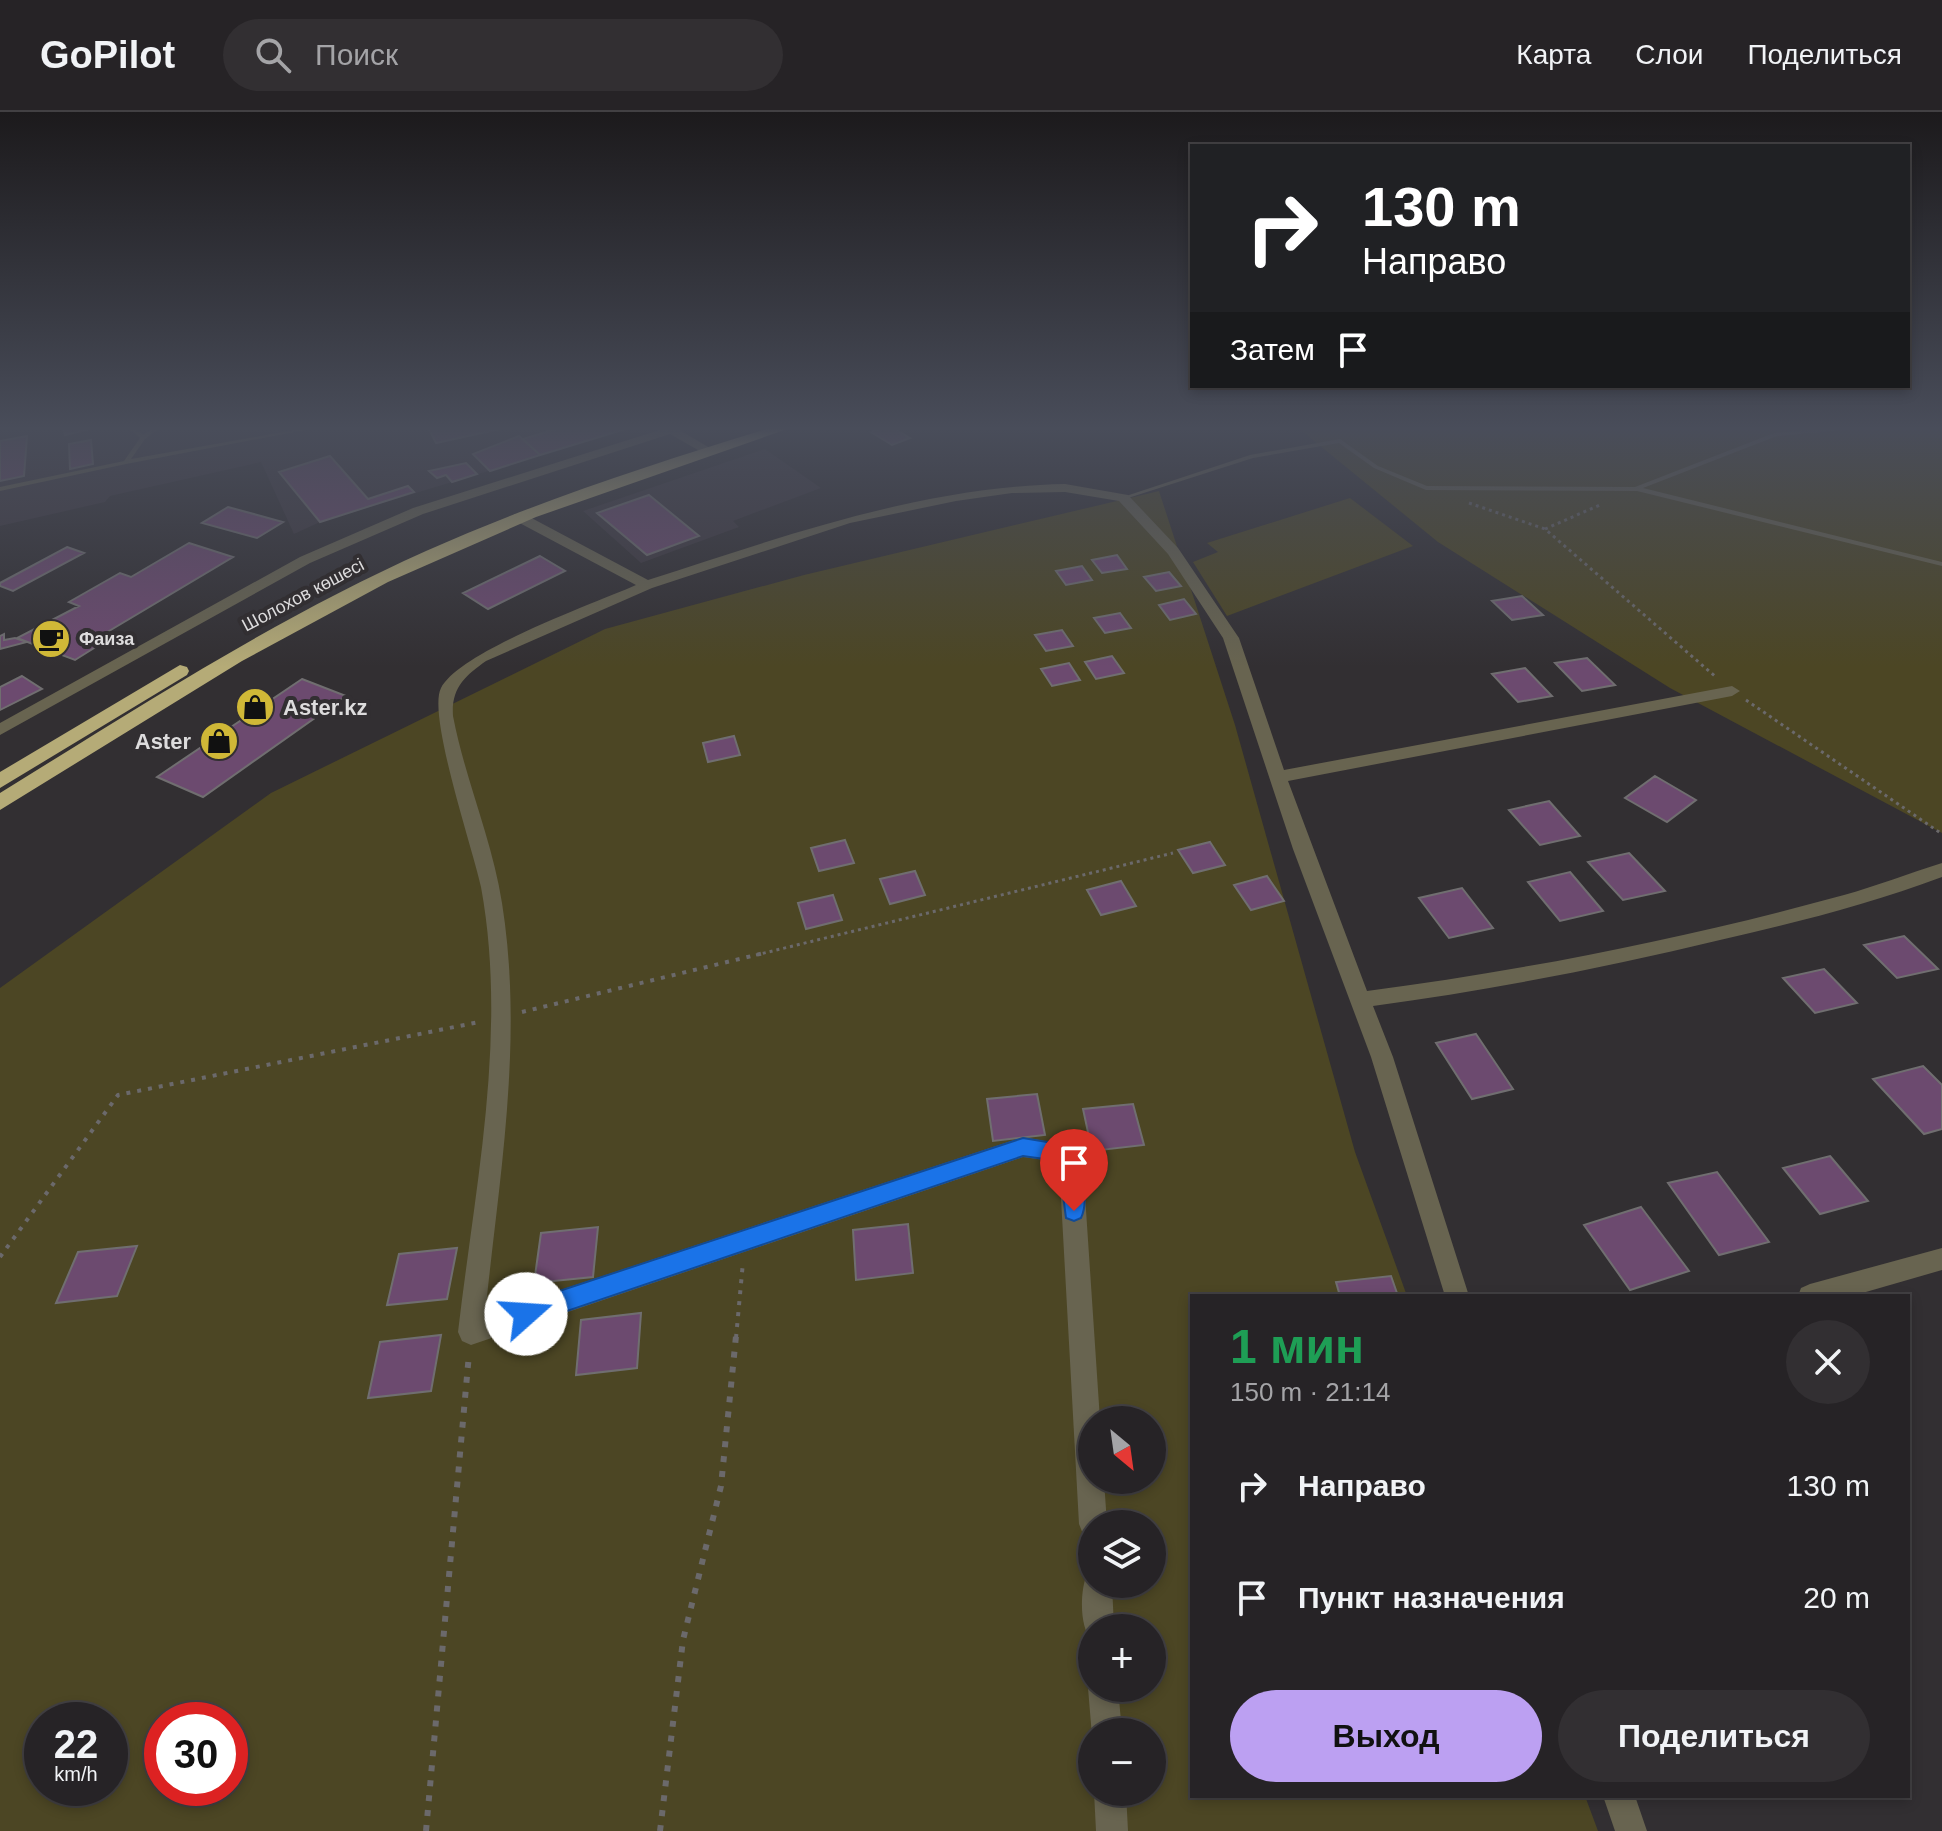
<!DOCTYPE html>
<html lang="ru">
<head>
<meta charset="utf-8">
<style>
	:root { --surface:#262326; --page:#322f32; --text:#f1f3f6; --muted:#a4a4a7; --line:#424043; --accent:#bca0f2 }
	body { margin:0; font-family:Arial,sans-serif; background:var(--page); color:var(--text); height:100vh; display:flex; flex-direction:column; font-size:30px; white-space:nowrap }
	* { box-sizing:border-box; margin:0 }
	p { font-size:26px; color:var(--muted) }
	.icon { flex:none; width:44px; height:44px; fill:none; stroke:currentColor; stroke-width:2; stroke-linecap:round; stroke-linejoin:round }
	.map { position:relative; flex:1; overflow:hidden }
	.side { position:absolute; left:1190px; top:1182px; width:720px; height:504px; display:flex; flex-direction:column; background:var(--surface); border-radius:0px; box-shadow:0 4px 12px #0003,0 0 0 2px var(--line) }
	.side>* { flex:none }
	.top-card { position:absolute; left:1190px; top:32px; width:720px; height:244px; border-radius:0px; box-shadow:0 4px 12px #0003,0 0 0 2px var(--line); background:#202124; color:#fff; overflow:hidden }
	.needle { width:52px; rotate:151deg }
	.tools { position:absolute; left:1078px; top:1294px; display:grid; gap:16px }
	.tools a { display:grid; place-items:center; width:88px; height:88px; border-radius:50%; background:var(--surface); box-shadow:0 4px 12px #0003,0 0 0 2px var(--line); font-size:40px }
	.speed { position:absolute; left:24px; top:1590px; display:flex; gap:16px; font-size:40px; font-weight:700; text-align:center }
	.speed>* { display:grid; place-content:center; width:104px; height:104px; border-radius:50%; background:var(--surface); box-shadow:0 4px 12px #0003,0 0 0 2px var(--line); line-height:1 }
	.speed small { font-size:20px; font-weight:400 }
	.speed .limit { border:12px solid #d22; background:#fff; color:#111 }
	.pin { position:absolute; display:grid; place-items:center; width:68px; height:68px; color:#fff; margin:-82px -34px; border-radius:50% 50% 50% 0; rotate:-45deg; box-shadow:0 0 8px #0007 }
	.pin .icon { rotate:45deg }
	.me { position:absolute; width:88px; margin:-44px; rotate:71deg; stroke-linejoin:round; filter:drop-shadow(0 0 6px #0008) }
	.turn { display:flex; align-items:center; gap:28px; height:168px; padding:0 40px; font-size:36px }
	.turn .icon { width:104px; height:104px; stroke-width:2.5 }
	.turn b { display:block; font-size:56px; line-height:68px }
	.then { display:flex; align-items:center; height:76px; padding:0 40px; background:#0003; gap:16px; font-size:30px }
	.round { display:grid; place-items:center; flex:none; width:84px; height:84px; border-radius:42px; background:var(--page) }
	.summary { display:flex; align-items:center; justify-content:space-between; height:136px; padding:0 40px }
	h1 { font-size:48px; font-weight:700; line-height:60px; color:#1e9e55 }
	.action { display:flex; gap:16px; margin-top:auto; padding:16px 40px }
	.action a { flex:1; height:92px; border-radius:48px; background:var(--accent); color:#111; font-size:32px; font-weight:700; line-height:92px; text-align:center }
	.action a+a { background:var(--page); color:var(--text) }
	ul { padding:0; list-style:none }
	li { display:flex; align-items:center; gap:24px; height:112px; padding:0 40px }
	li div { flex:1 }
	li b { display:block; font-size:30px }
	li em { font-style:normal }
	header { display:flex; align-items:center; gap:48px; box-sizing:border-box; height:112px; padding:0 40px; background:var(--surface); border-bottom:2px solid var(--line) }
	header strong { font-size:38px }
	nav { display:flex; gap:44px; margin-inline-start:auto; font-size:28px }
	.search { width:560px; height:72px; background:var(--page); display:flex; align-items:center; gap:20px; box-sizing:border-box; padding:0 28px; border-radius:44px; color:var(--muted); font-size:30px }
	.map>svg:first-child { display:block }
	.built { fill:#3e383f }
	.green { fill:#4c4624; fill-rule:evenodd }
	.building { fill:#6c4a6f; stroke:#706e70; stroke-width:2 }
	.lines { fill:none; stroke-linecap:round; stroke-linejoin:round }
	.path-far2 { stroke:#6b696b; stroke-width:3; stroke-dasharray:3 4; stroke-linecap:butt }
	.path-far1 { stroke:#6b696b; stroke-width:4; stroke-dasharray:4 7; stroke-linecap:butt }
	.path { stroke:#6b696b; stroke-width:6; stroke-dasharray:6 9; stroke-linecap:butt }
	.lane { fill:#686450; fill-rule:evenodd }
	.street { fill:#686450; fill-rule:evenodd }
	.highway { fill:#b5ab77; fill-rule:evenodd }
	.route { fill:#1a73e8; stroke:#114b97; stroke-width:2 }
	.labels { text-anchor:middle; stroke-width:8; stroke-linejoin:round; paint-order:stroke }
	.far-street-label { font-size:18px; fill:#dddcdd; stroke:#322f32 }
	.far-poi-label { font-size:18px; font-weight:bold; fill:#dddcdd; stroke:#322f32; text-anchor:start }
	.poi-label { font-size:22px; font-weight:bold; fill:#dddcdd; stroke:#322f32; text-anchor:start }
</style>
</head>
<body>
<header>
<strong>GoPilot</strong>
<div class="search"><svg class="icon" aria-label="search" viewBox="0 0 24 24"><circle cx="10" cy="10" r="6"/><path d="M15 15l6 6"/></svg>Поиск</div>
<nav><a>Карта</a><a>Слои</a><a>Поделиться</a></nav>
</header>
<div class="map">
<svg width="1942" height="1719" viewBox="0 0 1942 1719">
	<rect width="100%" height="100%" fill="#322f32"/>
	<path class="built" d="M0,315h634l-314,95 -26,12 -33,-72 -151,34 -5,6 -105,24z
		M765,337l56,39 -88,33 6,6 -98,36 -58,-52z"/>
	<path class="green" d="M1297,315h645v406l-272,-145 -232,-146z
		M1159,379l76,234 120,427 52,144h-215v500h393l13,35h-1598v-843l271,-195 334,-164 199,-54zM1092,1308h60v60h-60zM1092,1412h60v60h-60zM1092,1516h60v60h-60zM42,1608h68v68h-68zM162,1608h68v68h-68zM1092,1620h60v60h-60z
		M1350,386l63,48 -186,70 -34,-54 25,-10 -11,-9z"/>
	<path class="building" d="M63,315h31v1l-29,7z
		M428,315h81l-73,16z
		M563,315h69l-92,28 -17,-16z
		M885,315h6l19,11 -18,7 -21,-13z
		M27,324l-3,40 -24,5v-40z
		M519,324l21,19 -50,16 -17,-17z
		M91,328l2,24 -23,5 -1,-25z
		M330,344l38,43 40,-13 6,6 -94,30 -41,-50z
		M466,351l11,11 -25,8 -6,-7 -9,3 -8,-7z
		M649,383l50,41 -52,19 -50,-42z
		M228,395l55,15 -26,16 -55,-15z
		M189,431l44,14 -139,83 8,3 -27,17 -58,-22 62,-32 -10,-4 51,-29 11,4z
		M67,435l17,6 -71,38 -13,-5v-3z
		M1117,443l10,14 -25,4 -10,-13z
		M540,444l25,15 -77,38 -25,-16z
		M1082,454l10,14 -26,5 -10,-14z
		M1169,460l12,14 -25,5 -12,-14z
		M1522,484l21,19 -31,5 -20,-19z
		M1184,487l12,15 -26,6 -11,-15z
		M1120,501l11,15 -26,5 -11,-15z
		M1062,518l11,16 -27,5 -11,-16z
		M4,522v6l11,-2 12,4 -27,7v-13z
		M1112,544l12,17 -28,6 -11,-17z
		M1587,546l28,27 -33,6 -27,-28z
		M1069,551l11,17 -28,6 -11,-17z
		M1525,556l27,28 -34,6 -26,-28z
		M22,564l20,13 -42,21v-23z
		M302,567l44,17 -143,101 -46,-20z
		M734,624l6,19 -32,7 -5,-19z
		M1655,664l41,24 -29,22 -42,-24z
		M1549,689l31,35 -40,9 -31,-35z
		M845,728l9,23 -35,8 -8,-23z
		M1210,730l15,23 -32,8 -15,-23z
		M1629,741l36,38 -42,9 -35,-38z
		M915,759l10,24 -35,9 -10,-25z
		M1570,760l33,39 -43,10 -32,-39z
		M1267,764l17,25 -33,9 -17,-25z
		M1121,769l15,25 -35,9 -14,-25z
		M1462,776l31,40 -44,10 -30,-40z
		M833,783l9,25 -36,9 -8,-26z
		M1904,824l34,33 -41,9 -33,-33z
		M1824,857l33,34 -42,10 -32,-35z
		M1476,922l37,55 -41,10 -36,-56z
		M1923,954l19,19v44l-18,5 -51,-55z
		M1037,982l8,41 -52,6 -6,-42z
		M1133,992l11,41 -52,6 -9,-42z
		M1830,1044l38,45 -48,13 -37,-46z
		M1717,1060l52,70 -50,13 -51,-72z
		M1641,1095l48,64 -59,19 -46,-65z
		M908,1112l5,49 -57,7 -3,-50z
		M598,1115l-5,50 -59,6 7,-50z
		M137,1134l-20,50 -61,7 22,-51z
		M457,1136l-10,51 -60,6 12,-51z
		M1391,1164l7,20h-58l-4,-14z
		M641,1201l-4,55 -61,7 5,-55z
		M441,1223l-10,56 -63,7 12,-56z"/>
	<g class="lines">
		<path class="path-far2" d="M1469,391l76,26 172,149
			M1545,417l57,-25
			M1746,588l196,134
			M756,843l417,-102"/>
		<path class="path-far1" d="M522,900l242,-59
			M0,1145l118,-162 361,-73
			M736,1226l7,-76"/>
		<path class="path" d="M426,1719l43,-477
			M660,1719l23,-191 38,-154 15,-150"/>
		<path class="lane" d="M127,315h6l10,8 12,-8h6l-16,12 -14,20 180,-32h10l-195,37 -126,27v-4l124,-26 16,-23z
			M1838,315h18l-3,2 -76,7 -134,52 299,74v4l-305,-75 -211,-1 -52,-22 -35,-25 -86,15 -128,41 -5,-1 130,-43 90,-16 38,27 49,20 208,1 139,-54z"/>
		<path class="street" d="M669,315h17l-5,4 34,20 -10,3 -35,-20 -247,80 -113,49 -310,172v-12l300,-166 113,-49z
			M1065,372l63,11 50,53 61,90 45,132 448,-84 8,5 -8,5 -444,85 79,210c160,-21 320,-53 477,-96 33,-9 65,-22 98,-32v14c-72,27 -147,46 -222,63 -115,28 -230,50 -347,66l20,51 76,239h-24l-74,-239 -78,-208 -70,-211 -55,-84 -49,-53 -54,-9 -53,1 -56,8 -106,22 -198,65 -166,73c-21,15 -35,27 -33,55 12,63 39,123 49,187 22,138 -3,275 -17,412l538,-178 43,8 18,35 16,240h-8v60h12l3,44h-15v14l-9,-4 -4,-10 -19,-344 -9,-19 -28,-4 -552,188 -9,-4 -4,-9c17,-146 50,-298 23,-445 -8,-38 -54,-172 -40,-199 19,-37 152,-84 195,-103l-122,-65v-6h10l124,66c137,-44 272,-93 417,-96z
			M1942,1136v22l-90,26h-54l3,-8 9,-4z
			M1092,1459v13h20l2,44h-22v12c-13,-12 -12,-50 -5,-66z
			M1092,1565v11h26l4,44h-30v4l-4,-48z
			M1094,1680h32l2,39h-32z
			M1603,1684h32l12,35h-32z"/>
		<path class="highway" d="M773,315h20l-257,90 -148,65 -146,79 -242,149v-17c139,-86 276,-175 426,-242 112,-50 229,-88 347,-124z
			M180,553l7,2 2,4 -2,4 -187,113v-16z"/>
	</g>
	<linearGradient id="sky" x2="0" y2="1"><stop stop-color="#1c1a1c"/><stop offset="0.57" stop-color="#494d5a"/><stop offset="1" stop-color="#494d5a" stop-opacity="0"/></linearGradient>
	<rect width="1942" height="555" fill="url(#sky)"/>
	<path class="route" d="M1023,1026l42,7c11,22 27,49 16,73l-7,3 -8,-3 -5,-38 -10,-20 -28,-4 -497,169 -8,-4 -3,-7 3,-8 8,-4z"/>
	<defs>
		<symbol id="cafe-disc" viewBox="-11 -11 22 22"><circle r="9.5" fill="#d0b837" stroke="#322f32"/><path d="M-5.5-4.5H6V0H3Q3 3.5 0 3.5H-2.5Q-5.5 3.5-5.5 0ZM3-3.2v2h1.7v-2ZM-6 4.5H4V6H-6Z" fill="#111"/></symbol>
		<symbol id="shop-disc" viewBox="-11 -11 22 22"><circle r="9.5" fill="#d0b837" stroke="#322f32"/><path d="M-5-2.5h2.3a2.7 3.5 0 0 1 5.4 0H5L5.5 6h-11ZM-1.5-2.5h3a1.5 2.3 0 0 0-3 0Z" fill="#111"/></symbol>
	</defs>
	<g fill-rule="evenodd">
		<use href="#cafe-disc" x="29" y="505" width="44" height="44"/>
		<use href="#shop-disc" x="233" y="573" width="44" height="44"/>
		<use href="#shop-disc" x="197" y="607" width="44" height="44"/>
	</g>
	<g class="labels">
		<g class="far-street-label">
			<text transform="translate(303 483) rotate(-28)" y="6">Шолохов көшесі</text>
		</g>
		<g class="far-poi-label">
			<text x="79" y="533">Фаиза</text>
		</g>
		<g class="poi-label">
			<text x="283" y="603">Aster.kz</text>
			<text x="191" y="637" text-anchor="end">Aster</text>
		</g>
	</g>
</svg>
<div class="tools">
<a><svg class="needle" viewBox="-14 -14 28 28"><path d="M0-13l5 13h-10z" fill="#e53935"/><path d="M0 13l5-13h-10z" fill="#a4a4a7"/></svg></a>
<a><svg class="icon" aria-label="layers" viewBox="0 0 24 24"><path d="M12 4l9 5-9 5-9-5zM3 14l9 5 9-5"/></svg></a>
<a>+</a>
<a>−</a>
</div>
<div class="speed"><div>22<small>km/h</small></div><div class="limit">30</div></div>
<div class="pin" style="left:1074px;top:1099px;background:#d93025"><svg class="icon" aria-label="arrive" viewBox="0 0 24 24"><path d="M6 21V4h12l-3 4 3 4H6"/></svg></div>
<svg class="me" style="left:526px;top:1202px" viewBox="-20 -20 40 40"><circle r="19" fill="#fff"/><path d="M0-13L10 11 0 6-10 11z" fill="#1a73e8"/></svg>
<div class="top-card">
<div class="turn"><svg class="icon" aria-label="right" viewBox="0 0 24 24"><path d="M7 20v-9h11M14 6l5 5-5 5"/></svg><div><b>130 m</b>Направо</div></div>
<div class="then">Затем<svg class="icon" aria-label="arrive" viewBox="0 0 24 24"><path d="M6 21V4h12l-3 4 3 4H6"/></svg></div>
</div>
<section class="side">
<div class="summary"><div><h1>1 мин</h1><p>150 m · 21:14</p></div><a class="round"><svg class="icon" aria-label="close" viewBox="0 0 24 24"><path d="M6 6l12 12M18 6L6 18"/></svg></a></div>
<ul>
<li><svg class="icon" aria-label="right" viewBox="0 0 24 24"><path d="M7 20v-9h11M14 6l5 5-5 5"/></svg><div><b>Направо</b></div><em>130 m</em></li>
<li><svg class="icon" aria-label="arrive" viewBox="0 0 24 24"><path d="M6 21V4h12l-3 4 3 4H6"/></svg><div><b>Пункт назначения</b></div><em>20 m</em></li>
</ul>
<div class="action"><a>Выход</a><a>Поделиться</a></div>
</section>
</div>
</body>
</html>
